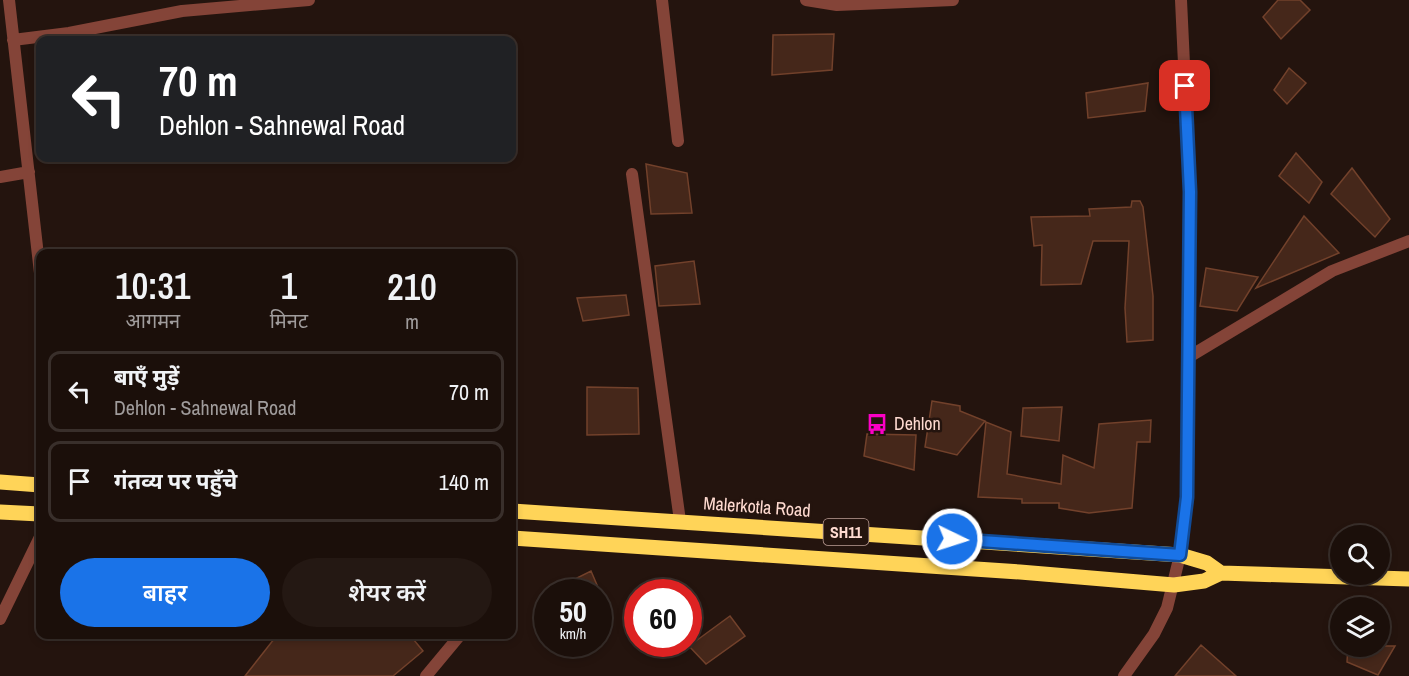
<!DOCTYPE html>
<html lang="hi">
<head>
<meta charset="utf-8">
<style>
	:root { --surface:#1b0f0a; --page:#241813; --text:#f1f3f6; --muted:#a09c9c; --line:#392f2b; --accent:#1a73e8 }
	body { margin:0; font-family:"Archivo Narrow","Noto Sans Devanagari",sans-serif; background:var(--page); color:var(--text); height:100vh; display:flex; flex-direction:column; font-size:22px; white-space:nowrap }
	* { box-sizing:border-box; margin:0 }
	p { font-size:20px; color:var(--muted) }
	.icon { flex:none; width:33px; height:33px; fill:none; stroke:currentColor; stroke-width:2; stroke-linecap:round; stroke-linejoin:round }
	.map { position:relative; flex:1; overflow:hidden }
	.drawer { position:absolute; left:36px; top:249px; width:480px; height:390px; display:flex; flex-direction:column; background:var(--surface); border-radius:12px; box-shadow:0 3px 9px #0003,0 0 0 2px var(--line) }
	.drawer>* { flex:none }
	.banner { position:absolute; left:36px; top:36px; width:480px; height:126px; border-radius:12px; box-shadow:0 3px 9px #0003,0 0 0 2px var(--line); background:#202124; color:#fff; overflow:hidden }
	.buttons { position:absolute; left:1330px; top:525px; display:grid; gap:12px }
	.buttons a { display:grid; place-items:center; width:60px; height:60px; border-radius:50%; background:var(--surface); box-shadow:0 3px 9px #0003,0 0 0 2px var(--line); font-size:30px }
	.speed { position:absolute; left:534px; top:579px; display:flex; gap:12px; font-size:30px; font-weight:700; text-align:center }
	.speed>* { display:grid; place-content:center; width:78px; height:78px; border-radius:50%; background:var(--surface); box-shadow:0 3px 9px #0003,0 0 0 2px var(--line); line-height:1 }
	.speed small { font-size:15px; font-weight:400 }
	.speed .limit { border:9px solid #d22; background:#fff; color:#111 }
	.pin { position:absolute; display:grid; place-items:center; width:51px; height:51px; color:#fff; margin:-26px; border-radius:12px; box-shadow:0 3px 9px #0006 }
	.me { position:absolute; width:66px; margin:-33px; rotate:94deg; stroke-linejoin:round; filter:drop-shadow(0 0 4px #0008) }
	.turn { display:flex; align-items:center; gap:21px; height:126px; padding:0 24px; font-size:27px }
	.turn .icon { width:78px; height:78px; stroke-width:2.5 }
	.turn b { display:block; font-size:42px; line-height:51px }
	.eta { display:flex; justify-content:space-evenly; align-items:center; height:102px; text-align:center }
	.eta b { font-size:36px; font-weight:600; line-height:42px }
	.action { display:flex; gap:12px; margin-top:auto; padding:12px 24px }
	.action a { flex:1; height:69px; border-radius:36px; background:var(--accent); color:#fff; font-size:24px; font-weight:600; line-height:69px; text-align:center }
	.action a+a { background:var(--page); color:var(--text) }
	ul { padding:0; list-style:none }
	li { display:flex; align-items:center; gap:18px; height:81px; margin:0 12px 9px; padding:0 12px; border:3px solid var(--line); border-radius:12px }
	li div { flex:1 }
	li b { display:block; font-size:22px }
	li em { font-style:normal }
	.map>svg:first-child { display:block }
	.building { fill:#45271a; stroke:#72412b; stroke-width:1.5 }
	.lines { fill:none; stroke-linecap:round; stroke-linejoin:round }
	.minor { stroke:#844438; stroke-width:12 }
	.tertiary { stroke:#844438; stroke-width:12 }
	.primary { stroke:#ffd458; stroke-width:15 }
	.route-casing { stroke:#114b97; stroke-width:15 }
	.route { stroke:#1a73e8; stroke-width:10 }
	.labels { text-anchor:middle; stroke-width:5; stroke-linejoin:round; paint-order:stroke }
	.shield { fill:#24140e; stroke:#bd9f96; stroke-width:1.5 }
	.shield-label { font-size:16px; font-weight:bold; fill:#ffdbd1 }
	.poi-label { font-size:18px; fill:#ffdbd1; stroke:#24140e; text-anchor:start }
	.street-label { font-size:18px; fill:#ffdbd1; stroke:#24140e }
</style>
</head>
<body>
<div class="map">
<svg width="1409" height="676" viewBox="0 0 1409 676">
	<rect width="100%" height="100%" fill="#24140e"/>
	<path class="building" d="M1278,0h22l10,10 -29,29 -18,-22z
		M834,34l-2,36 -60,5 1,-40z
		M1289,68l17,15 -19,21 -13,-14z
		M1148,83l-3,28 -57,7 -2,-25z
		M1296,153l26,29 -13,21 -30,-27z
		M646,164l41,9 5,40 -41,1z
		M1352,168l38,51 -15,18 -44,-43z
		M1132,201h8l3,6 10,89v44l-26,2 -2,-34 4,-67h-36l-12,43 -40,1 1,-40 -8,1 -3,-29 59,-1 -1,-7 42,-2z
		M1304,216l35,37 -83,35z
		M694,261l6,43 -41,2 -4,-40z
		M1206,268l52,9 -21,34 -37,-5z
		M626,295l3,20 -46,6 -6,-23z
		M587,387l51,1 1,46 -52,1z
		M932,401l28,5v5l25,10 -28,34 -32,-8z
		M1062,407l-3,34 -38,-5 2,-28z
		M1151,420l-1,22h-13l-5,66 -43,5 -30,-5v-5h-37v-4l-44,-2 8,-75 25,10 -4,42 54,10 2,-29 31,13 5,-44z
		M867,434l49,1 -2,35 -50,-14z
		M591,571l9,21h-51z
		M730,616l15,20 -39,28 -17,-18z
		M278,634h131l14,17 -30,25h-148z
		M1201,645l35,31h-61z
		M1348,646h47l-17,29 -31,-13z"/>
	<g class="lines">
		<path class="minor" d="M9,0l31,273
			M662,0l16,141
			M806,0l31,5 116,-5
			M13,40l56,-7 113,-22 127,-11
			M632,174l48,347
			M0,177l29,-5
			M1187,358l145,-87 77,-30
			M0,619l40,-82
			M426,676l35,-42"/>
		<path class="tertiary" d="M1124,676l30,-42 13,-26 13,-53 7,-58 3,-305 -9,-192"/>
		<path class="primary" d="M0,482l40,3
			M512,511l668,44 27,8 14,10
			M0,512l40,2
			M512,538l508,34 154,13 30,-4 17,-8 188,6"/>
	</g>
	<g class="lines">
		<defs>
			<path id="route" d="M952,539l228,16 7,-58 3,-305 -5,-106"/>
		</defs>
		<use href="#route" class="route-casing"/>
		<use href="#route" class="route"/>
	</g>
	<defs>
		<symbol id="bus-bare" viewBox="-9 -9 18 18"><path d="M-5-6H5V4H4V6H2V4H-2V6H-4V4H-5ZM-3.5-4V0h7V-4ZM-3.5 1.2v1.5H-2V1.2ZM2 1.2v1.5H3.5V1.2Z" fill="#fc00c6" stroke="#24140e" stroke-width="2.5" paint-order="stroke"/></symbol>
	</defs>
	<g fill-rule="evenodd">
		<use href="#bus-bare" x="862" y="409" width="30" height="30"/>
	</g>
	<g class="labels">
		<rect class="shield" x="823.5" y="519" width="45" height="26" rx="4.5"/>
		<g class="shield-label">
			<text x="846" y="538">SH11</text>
		</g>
		<g class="poi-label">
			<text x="894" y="430">Dehlon</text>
		</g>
		<g class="street-label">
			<text transform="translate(757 507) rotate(4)" y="6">Malerkotla Road</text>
		</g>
	</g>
</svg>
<div class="buttons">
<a><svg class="icon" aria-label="search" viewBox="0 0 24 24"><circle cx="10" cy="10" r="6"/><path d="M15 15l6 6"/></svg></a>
<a><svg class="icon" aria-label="layers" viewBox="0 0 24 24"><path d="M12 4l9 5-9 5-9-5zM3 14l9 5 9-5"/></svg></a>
</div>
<div class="speed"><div>50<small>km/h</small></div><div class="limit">60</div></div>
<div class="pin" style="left:1185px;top:86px;background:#d93025"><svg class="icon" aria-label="arrive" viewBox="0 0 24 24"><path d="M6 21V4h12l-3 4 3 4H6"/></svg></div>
<svg class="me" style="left:952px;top:539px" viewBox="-20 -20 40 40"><circle r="17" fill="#1a73e8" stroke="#fff" stroke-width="3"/><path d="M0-11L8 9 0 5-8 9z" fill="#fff"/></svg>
<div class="banner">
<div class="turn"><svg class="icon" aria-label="left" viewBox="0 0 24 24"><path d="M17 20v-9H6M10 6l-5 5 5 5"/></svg><div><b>70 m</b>Dehlon - Sahnewal Road</div></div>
</div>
<section class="drawer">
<div class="eta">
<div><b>10:31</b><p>आगमन</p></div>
<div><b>1</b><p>मिनट</p></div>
<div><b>210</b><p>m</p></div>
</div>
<ul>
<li><svg class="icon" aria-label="left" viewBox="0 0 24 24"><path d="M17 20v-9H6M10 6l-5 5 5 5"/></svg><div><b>बाएँ मुड़ें</b><p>Dehlon - Sahnewal Road</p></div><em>70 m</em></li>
<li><svg class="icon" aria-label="arrive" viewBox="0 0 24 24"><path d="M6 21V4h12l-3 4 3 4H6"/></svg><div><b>गंतव्य पर पहुँचे</b></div><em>140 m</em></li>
</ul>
<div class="action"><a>बाहर</a><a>शेयर करें</a></div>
</section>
</div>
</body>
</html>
